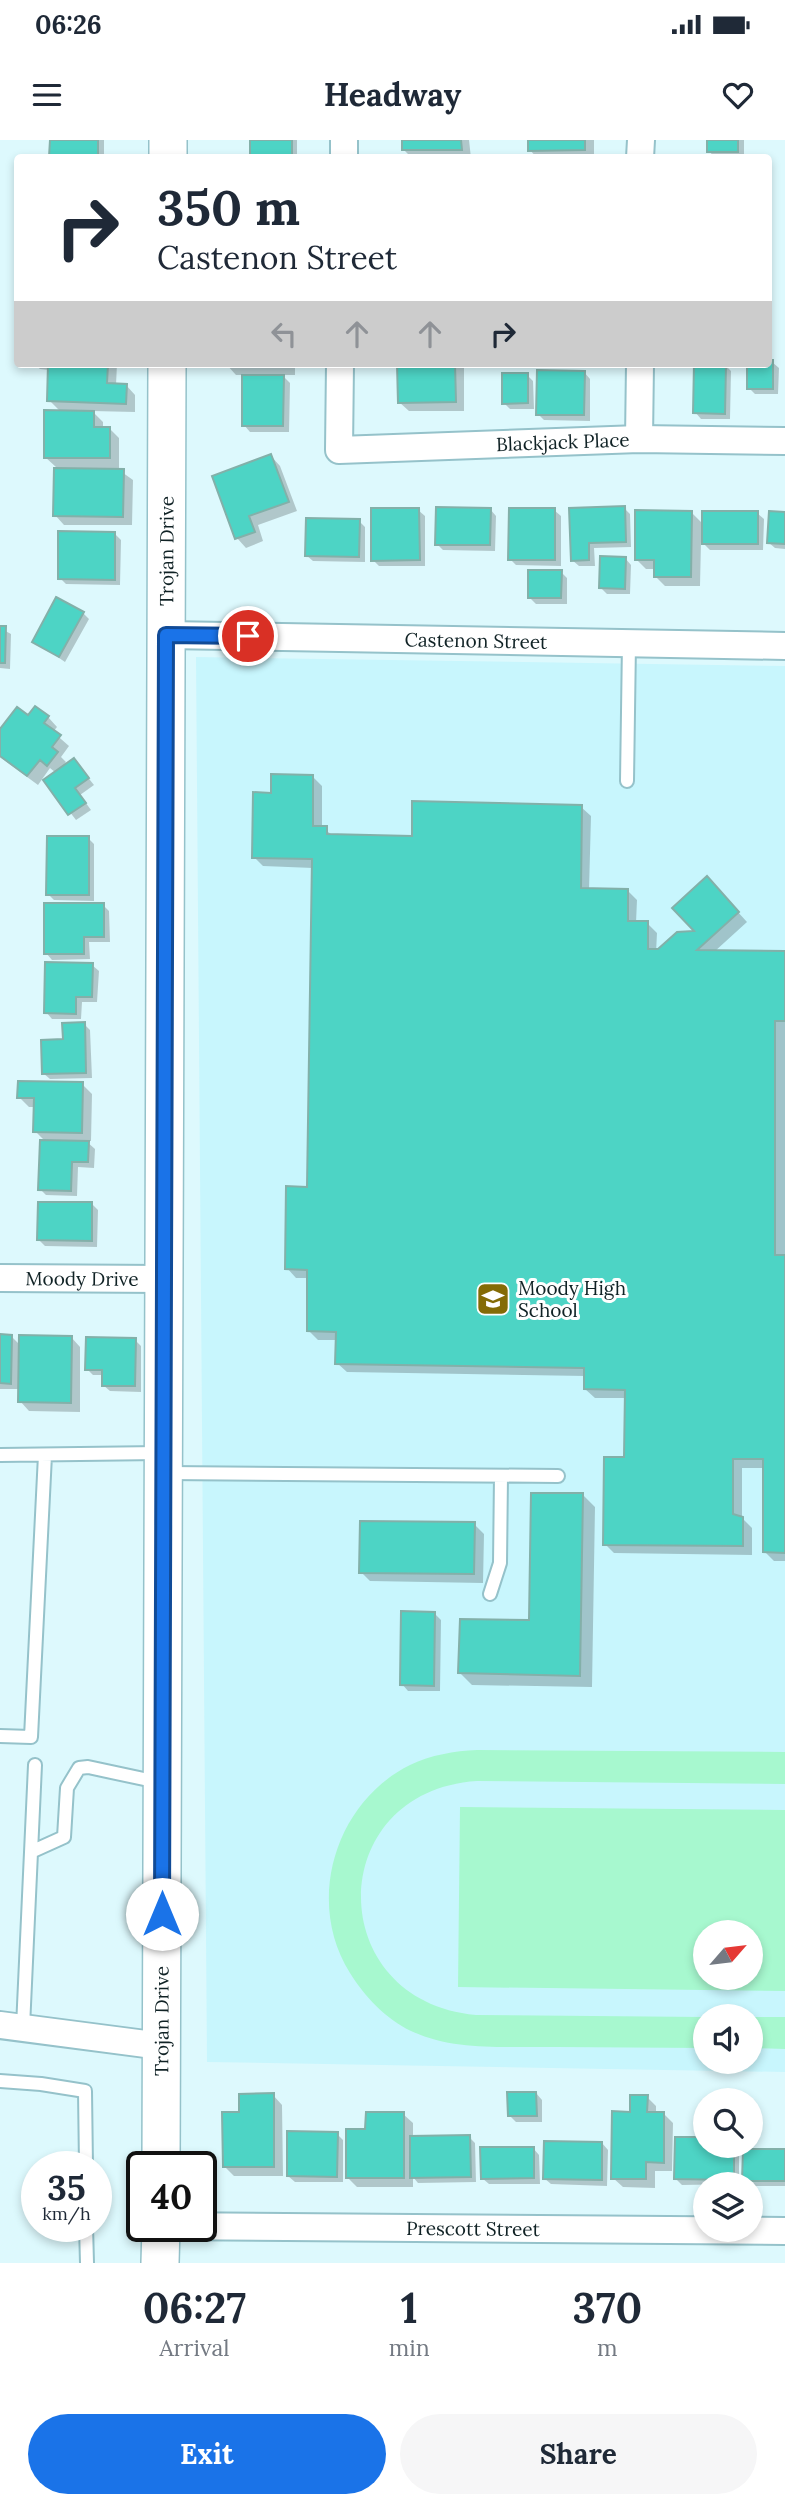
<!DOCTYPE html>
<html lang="en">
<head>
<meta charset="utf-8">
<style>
	:root { --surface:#fff; --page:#f6f6f7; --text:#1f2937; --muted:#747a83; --accent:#1a73e8 }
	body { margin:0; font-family:Lora,serif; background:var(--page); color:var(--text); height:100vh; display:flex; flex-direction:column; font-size:26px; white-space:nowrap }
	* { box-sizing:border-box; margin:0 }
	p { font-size:23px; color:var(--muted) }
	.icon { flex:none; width:38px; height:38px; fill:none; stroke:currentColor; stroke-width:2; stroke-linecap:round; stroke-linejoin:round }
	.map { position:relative; height:2123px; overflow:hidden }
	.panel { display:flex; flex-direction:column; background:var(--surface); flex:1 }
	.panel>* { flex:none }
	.hud { position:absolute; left:14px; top:14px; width:758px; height:214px; border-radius:7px; box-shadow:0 4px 10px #0003; background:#fff; color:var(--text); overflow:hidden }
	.needle { width:46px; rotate:62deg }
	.buttons { position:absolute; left:693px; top:1780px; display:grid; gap:14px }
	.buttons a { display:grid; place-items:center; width:70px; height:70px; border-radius:50%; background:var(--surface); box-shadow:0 4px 10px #0003; font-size:35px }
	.speed { position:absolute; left:21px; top:2011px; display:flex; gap:14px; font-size:35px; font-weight:700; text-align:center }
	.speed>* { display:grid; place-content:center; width:91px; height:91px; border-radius:50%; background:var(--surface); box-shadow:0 4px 10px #0003; line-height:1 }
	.speed small { font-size:18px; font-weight:400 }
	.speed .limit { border:4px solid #111; border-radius:10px; background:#fff; color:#111 }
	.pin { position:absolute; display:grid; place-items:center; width:60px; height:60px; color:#fff; margin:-30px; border:4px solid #fff; border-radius:50%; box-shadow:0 2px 7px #0007 }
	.me { position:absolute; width:77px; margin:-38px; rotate:0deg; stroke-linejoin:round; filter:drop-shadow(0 0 5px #0008) }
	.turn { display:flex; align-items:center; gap:24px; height:147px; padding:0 28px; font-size:32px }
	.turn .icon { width:91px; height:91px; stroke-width:2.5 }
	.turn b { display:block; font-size:49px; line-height:60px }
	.lanes { display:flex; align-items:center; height:66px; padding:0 28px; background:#0003; justify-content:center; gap:35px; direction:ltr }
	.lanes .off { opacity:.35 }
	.eta { display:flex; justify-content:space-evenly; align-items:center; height:119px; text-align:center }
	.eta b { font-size:42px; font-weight:700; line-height:49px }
	.action { display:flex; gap:14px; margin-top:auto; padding:14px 28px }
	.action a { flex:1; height:80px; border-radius:42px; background:var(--accent); color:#fff; font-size:28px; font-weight:700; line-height:80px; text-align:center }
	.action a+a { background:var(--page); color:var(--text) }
	.status { display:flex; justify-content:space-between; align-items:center; height:49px; padding:0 35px; background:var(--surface); direction:ltr }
	.status svg { height:19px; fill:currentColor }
	header { display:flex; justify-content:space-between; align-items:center; height:91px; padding:0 28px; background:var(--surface); font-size:32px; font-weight:700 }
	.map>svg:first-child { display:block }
	.built { fill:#c8f6fd; fill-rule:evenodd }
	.green { fill:#a7f8cf; fill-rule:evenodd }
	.shadow { fill:#0003 }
	.building { fill:#4dd4c5; stroke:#83b0a9; stroke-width:2 }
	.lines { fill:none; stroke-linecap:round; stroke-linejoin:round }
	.lane-casing { stroke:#95c2ca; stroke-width:16 }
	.street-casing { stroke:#95c2ca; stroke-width:30 }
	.secondary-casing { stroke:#95c2ca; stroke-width:40 }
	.lane { stroke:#fff; stroke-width:12 }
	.street { stroke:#fff; stroke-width:26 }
	.secondary { stroke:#fff; stroke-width:37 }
	.route-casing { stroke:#114b97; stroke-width:18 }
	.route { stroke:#1a73e8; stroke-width:12 }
	.labels { text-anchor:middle; stroke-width:6; stroke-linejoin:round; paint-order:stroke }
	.street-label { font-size:19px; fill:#102225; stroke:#fff }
	.poi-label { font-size:19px; fill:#102225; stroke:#fff; text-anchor:start }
</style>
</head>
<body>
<div class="status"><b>06:26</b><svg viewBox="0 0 49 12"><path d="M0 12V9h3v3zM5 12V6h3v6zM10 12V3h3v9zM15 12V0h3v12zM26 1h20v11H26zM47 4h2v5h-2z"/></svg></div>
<header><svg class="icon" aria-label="menu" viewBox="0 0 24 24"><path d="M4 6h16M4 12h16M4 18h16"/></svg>Headway<svg class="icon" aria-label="heart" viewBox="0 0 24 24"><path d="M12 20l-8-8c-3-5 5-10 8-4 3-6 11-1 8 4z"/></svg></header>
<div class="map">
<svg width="785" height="2123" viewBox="0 0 785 2123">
	<rect width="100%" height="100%" fill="#ddf9fd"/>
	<path class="built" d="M196,517l589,9v1406l-578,-10zM705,1792h46v46h-46zM705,1876h46v46h-46z"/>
	<path class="green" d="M477,1610l308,2v32l-308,-3c-154,10 -155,220 -1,234l229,2v31c-49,0 -99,-1 -148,-1 -49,-1 -101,5 -146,-16 -25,-12 -46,-34 -61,-58 -45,-71 -15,-171 60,-208 21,-10 44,-14 67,-15z
		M460,1667l325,3v181l-327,-4zM705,1792h46v46h-46z
		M751,1877h34v32l-34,-1z"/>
	<path class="shadow" d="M51,0h53v18h-52z
		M252,0h45v18h-45z
		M403,0h66l2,18h-59l-9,-9z
		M530,0h64v18h-57l-7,-8z
		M709,0h35v17l-29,1 -6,-7z
		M772,222l7,6 -1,26h-23l-6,-6v-24z
		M34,224h83l-1,21h10l9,10v17l-43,-1 11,11v6h6l10,10v32l14,10 -1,45h-68l-9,-10 1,-48 -11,-10 16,-45 -12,-12 1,-30 -10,-1z
		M226,224h69v11h-13l8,8 -1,49h-39l-6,-7v-50h-8z
		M399,224h65v47h-55l-10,-9z
		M725,225l6,6 -1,48h-29l-6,-7z
		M584,232l6,7v42l-46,-1 -6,-6z
		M527,235l6,6 1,28h-24l-6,-6z
		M271,316l9,10 17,45 -39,14 5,16 -17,7 -9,-10z
		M624,368l6,6 1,33 -37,1 1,18h-16l-7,-6 -1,-50z
		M490,369l6,7 -1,35 -52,-1 -6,-6z
		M418,370l7,6v50h-46l-6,-6z
		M554,370l7,6v50l-45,-1 -6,-6z
		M692,373l12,12 53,-12 7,6 -1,31h-53l-9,-9 -1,45h-35l-10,-10v-7h-9l-10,-10z
		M785,374v35l-10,-1 -7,-6z
		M359,381l6,6v35l-52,-1 -7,-6z
		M115,394l6,6 -1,45 -54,-1 -6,-6z
		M625,418l6,7 -1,29h-23l-7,-7z
		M561,432l6,6v26h-31l-6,-6z
		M83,473l6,6 -24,43 -31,-21z
		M0,488l11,6 -1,35 -10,-1z
		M48,577l9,10 -4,5 16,14 -8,11 5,5 -5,7 13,-9 20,25 -14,10 11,15 -15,10 -30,-39 10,-8 -6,-5 -12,17 -38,-28v-25l29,-14z
		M313,637l9,9v42l12,8 80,2 167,-31 10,9 -2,74 39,1 9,9 -1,23h11l10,10 -1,20 41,-20 19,-45 31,34 -33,30 71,1v608h-11l-9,-9 -1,-84h-22v50l10,10v27l-138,-2 -9,-9 21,-85v-61h-31l-10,-9 1,-13 -239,-4 -10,-9v-23h-19l-10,-10 1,-52h-13l-9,-10 21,-80 5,-320 -50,-2 -9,-9 19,-63z
		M88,698l6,6v57l-40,-1 -6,-6z
		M103,765l6,6 1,31h-21l1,17 -38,1 -6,-7z
		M92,825l7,6 -2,31h-15l-1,17h-29l-6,-7z
		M84,884l6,6 2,48 -42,1 -7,-6 22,-32z
		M82,944l10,10 -1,47h-5l9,8 -1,19 -16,-1 -1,29 -31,-1 -6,-6 6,-47 -11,-11v-24h-6l-10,-10z
		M92,1064l6,6 -1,37 -52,-1 -6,-6z
		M0,1196h11l10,10 50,-9 9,10v65l-51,-1 -9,-10v-12h-20z
		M135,1200l6,6v46l-31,-1 -7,-6 1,-10h-11l-6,-6z
		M583,1355l12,12 -3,180 -120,-2 -12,-12 70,-51z
		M474,1384l10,10 -1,49 -113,-2 -9,-9z
		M435,1474l6,6 -1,71h-32l-6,-7z
		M536,1953l6,7v22h-26l-6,-6z
		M273,1955l9,10 1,71h-49l-10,-10 17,-52z
		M647,1957l9,9v8h8l9,9 -1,48h-17v17l-32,-1 -10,-9 19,-65z
		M403,1974l10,9v15l56,-1 6,6 1,39 -58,1 -5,-6v10h-56l-9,-9 19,-48z
		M337,1994l6,6v42h-48l-7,-6z
		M677,1999h28v7h34v38l-57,1 -6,-6z
		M602,2003l6,7 -1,36 -56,-2 -7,-6z
		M533,2008l6,7 1,29h-51l-7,-6z
		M785,2011v35h-34l-7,-6z"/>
	<path class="building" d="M50,0h48v18l-49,-1z
		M250,0h42v18h-42z
		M402,0h59l1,10h-60z
		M528,0h57v10l-57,1z
		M707,0h31v12h-31z
		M768,220h5v29h-26v-25h21z
		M48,224h60l-1,19 20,1 -1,20 -79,-3z
		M225,224h61v3l-61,-1z
		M397,224h58l1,38 -58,1z
		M694,224h32l-1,50 -32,-1z
		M537,230l48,1 -1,44h-48z
		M502,233h26v30l-26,1z
		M242,235h42l-1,51h-41z
		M44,270l50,1v16h16v31h-66z
		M271,314l18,48 -40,14 6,16 -20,7 -23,-63z
		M54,328l70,1 -1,48 -70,-1z
		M625,366l1,36 -37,1v17l-18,1 -2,-53z
		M436,367l55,1 -1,37h-55z
		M371,368h48l1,52 -49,1z
		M509,368h46v52h-47z
		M635,370l57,1 -1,66h-37v-17h-19z
		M702,371h56v33h-56z
		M769,371l16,1v32l-18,-1z
		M306,378l54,1 -1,38 -54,-1z
		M58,391l57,1v48l-57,-1z
		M600,416l26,1 -1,32 -26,-1z
		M528,430h34l-1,28h-33z
		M56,457l28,15 -25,45 -27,-15z
		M0,486h6l-1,37h-5z
		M35,566l14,10 -5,7 17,12 -9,12 6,5 -11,14 -7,-6 -13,16 -27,-20v-27l17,-22 11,8z
		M74,618l15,20 -14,10 11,15 -18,12 -25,-35z
		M271,634l42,1v51h14v8l85,2v-35l170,4 -1,83 47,1v32h20v28h10l19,-17 17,-1 -22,-23 35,-32 32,36 -42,38 88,1v70h-10v234h10v298l-22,-1v-93h-30v55l10,3v29l-140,-1 1,-88h20l1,-67 -41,-1v-21l-249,-4 1,-32 -29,-1v-61l-22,-1 1,-83 21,1 5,-328 -60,-1 1,-66 18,1z
		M47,696h42v59h-43z
		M44,763h60v34h-20v17h-40z
		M45,822l48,1 -1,34h-16v17l-32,-1z
		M85,882l1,51 -44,1 -1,-34 22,-1 -1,-16z
		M18,941l65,1 -1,51 -49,-1 1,-34h-17z
		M40,1000l49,1 -1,21h-16l-1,29 -33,-1z
		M38,1062h54v39l-55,-1z
		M0,1194l12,1 -1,49 -11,-1z
		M19,1195l53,1 -1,67 -53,-1z
		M86,1197l50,1 -1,48h-33v-16h-17z
		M531,1353h52l-3,183 -122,-3 2,-54 69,1z
		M360,1381l115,1 -1,52 -115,-1z
		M401,1471l34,1 -1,74 -34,-1z
		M507,1952h29l1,24h-29z
		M274,1953v74h-51l-1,-55h17v-18z
		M630,1955h18l-1,17h17v51l-18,-1v17h-35l1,-68 18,1z
		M366,1972h38v66h-58v-49h19z
		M287,1991l51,1 -1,45 -50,-1z
		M470,1995l1,42 -61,1v-42z
		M675,1997h30v9h29v34l-60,-1z
		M544,2001l58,1v38l-59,-1z
		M480,2007h54v31l-53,1z
		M743,2009h42v32h-43z"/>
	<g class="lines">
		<defs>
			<path id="lane" d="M627,641l2,-138
				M0,1315l160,-2
				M167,1333l391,3
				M490,1454l10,-31 1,-87
				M0,1596l31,1 14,-282
				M33,1711l31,-14 3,-49 12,-20 9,-1 70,15
				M23,1887l12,-262
				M0,1941l41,3 44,7 1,75
				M86,2086l1,37"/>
			<g id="street">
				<path d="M344,18v-18"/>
				<path d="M640,18l1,-18"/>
				<path id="s1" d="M340,224l-1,86 300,-11 146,2"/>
				<path d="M639,299l1,-75"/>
				<path id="s2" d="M166,495l619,11"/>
				<path id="s3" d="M0,1138l164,1"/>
				<path d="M0,1885l161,21"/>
				<path id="s4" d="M161,2086l624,5"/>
			</g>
			<g id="secondary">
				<path d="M168,18v-18"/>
				<path id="s5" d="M161,2026l6,-1802"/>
				<path d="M160,2123l1,-37"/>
			</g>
		</defs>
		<use href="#lane" class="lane-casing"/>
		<use href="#street" class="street-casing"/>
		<use href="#secondary" class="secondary-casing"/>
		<use href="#lane" class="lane"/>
		<use href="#street" class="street"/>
		<use href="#secondary" class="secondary"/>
	</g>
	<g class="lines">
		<defs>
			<path id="route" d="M162,1774l4,-1279 82,1"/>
		</defs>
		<use href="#route" class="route-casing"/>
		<use href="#route" class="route"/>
	</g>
	<defs>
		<symbol id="school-square" viewBox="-11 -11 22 22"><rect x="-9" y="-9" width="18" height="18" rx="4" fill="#846b06" stroke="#fff"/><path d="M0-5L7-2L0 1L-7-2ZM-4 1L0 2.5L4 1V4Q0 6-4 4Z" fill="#fff"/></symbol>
	</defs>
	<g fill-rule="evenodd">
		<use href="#school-square" x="474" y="1140" width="38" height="38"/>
	</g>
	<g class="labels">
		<g class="street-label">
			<text dy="7" stroke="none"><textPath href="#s1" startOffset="310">Blackjack Place</textPath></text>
			<text dy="7" stroke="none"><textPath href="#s5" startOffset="1615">Trojan Drive</textPath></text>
			<text dy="7" stroke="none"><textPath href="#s2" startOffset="310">Castenon Street</textPath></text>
			<text dy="7" stroke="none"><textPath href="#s3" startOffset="82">Moody Drive</textPath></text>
			<text dy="7" stroke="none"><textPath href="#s5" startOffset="145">Trojan Drive</textPath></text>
			<text dy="7" stroke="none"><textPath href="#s4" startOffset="312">Prescott Street</textPath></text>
		</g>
		<g class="poi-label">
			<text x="518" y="1155">Moody High<tspan x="518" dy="22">School</tspan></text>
		</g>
	</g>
</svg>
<div class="buttons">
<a><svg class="needle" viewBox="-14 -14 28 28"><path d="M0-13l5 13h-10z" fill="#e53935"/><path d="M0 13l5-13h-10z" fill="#747a83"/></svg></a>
<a><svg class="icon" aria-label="sound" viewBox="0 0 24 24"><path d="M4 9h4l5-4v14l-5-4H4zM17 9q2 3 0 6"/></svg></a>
<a><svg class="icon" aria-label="search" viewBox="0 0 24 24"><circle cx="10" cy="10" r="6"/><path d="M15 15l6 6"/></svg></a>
<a><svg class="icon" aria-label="layers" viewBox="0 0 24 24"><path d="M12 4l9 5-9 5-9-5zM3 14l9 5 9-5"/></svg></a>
</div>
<div class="speed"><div>35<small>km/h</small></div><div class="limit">40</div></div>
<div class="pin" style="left:248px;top:496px;background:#d93025"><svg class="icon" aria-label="arrive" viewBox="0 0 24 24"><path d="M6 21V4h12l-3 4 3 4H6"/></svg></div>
<svg class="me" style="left:162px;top:1774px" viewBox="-20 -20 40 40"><circle r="19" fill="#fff"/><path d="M0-13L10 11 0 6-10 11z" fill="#1a73e8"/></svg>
<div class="hud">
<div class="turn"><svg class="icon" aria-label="right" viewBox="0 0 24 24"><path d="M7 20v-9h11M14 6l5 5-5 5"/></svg><div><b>350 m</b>Castenon Street</div></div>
<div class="lanes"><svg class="icon off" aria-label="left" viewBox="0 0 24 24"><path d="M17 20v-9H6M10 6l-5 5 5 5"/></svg><svg class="icon off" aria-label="ahead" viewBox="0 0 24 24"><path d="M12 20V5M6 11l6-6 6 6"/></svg><svg class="icon off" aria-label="ahead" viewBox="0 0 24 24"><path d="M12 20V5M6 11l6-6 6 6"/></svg><svg class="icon" aria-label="right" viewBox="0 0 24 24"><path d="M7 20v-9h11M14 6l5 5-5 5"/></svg></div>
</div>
</div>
<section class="panel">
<div class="eta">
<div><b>06:27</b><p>Arrival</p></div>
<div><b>1</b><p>min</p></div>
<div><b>370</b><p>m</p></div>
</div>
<div class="action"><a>Exit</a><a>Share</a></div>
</section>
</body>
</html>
